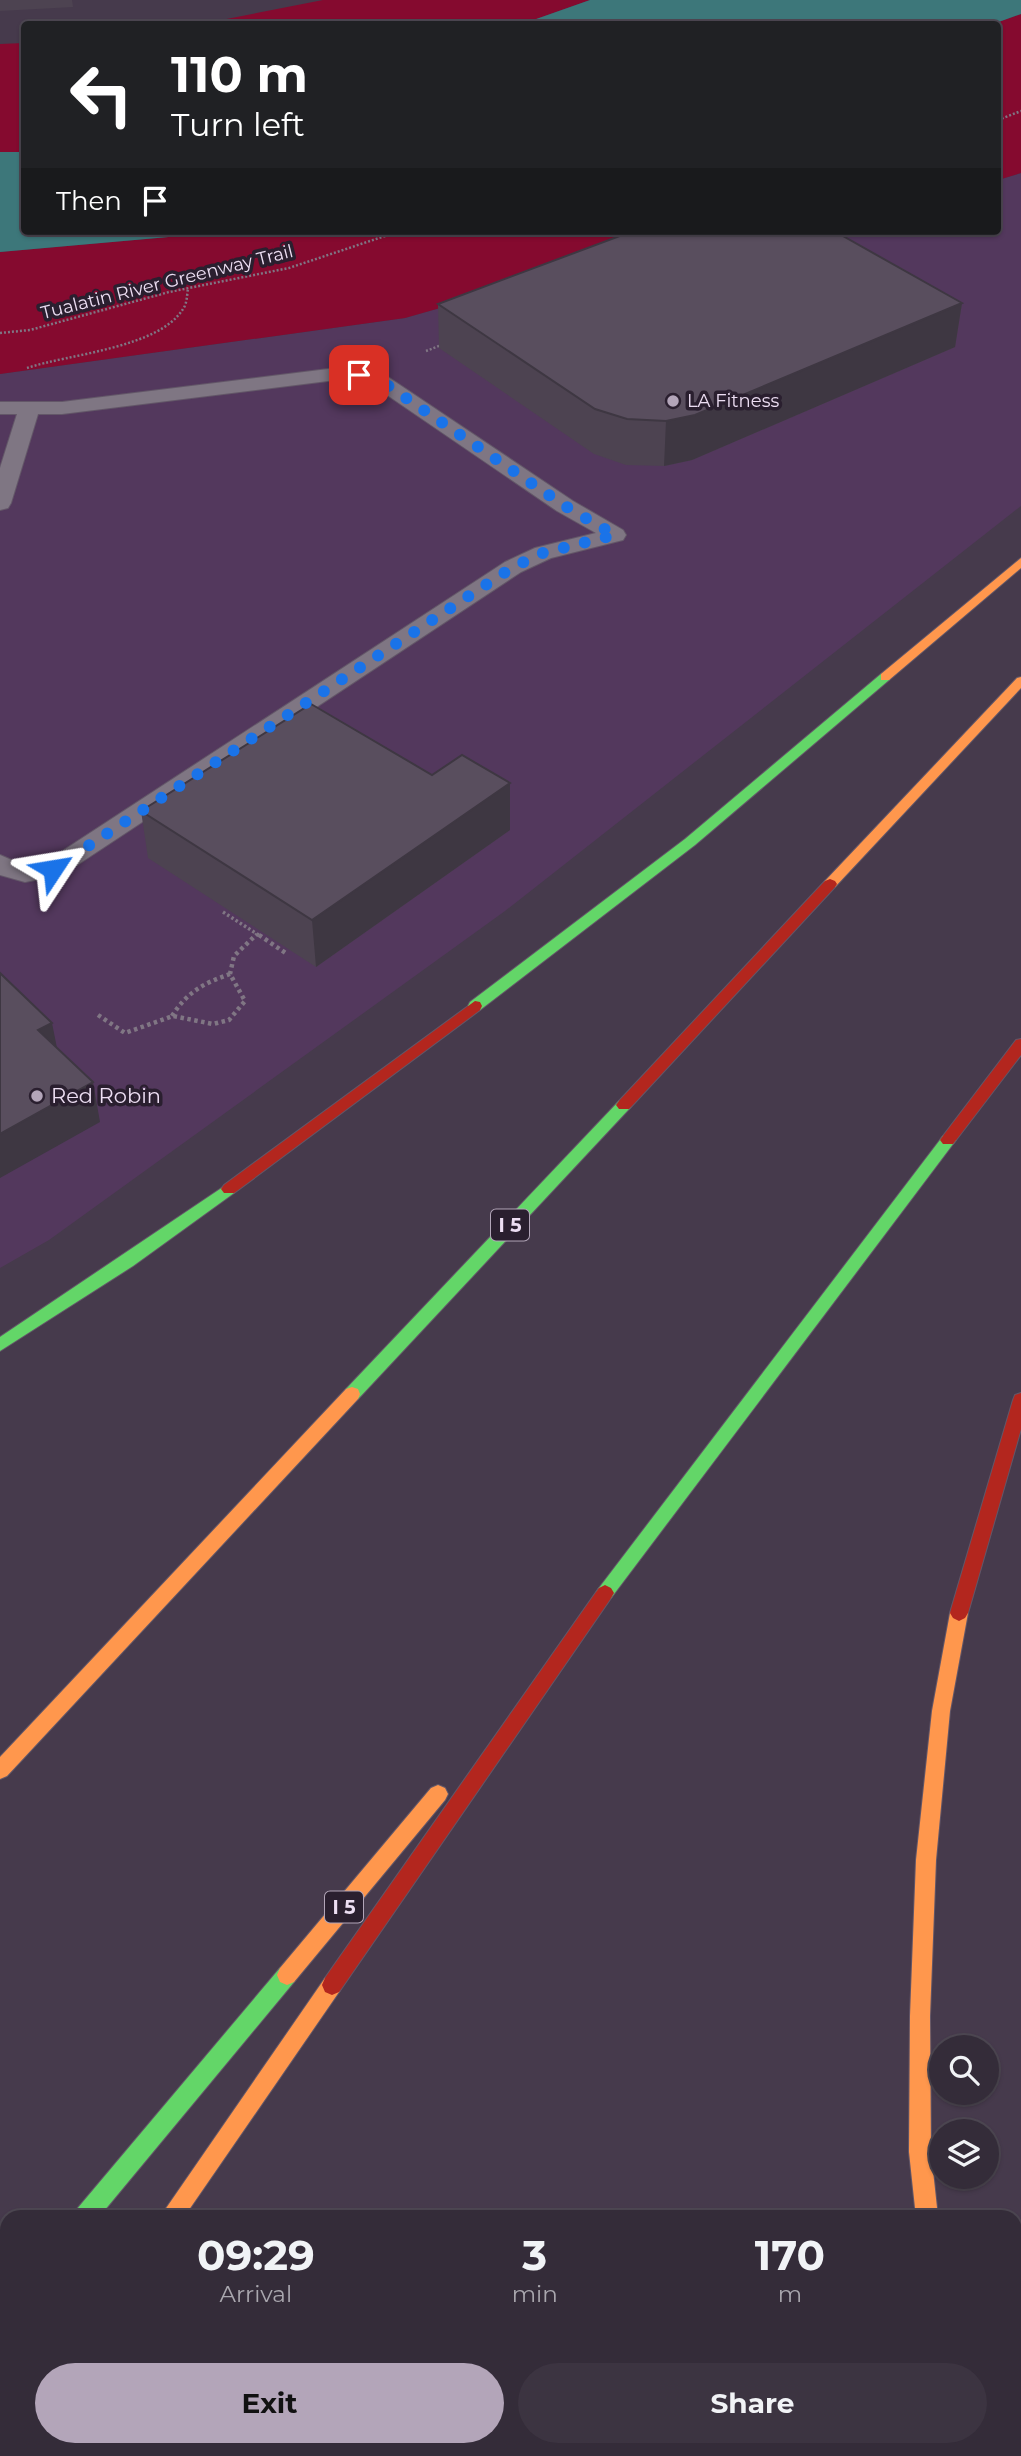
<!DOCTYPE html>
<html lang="en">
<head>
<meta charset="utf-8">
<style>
	:root { --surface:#342c39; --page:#3c3441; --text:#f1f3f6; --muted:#a9a7ae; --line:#4e4853; --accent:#b3a5b9 }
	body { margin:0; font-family:Montserrat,sans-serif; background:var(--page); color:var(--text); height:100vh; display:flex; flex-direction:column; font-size:26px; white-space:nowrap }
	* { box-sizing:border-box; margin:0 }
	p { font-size:23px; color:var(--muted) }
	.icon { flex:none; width:38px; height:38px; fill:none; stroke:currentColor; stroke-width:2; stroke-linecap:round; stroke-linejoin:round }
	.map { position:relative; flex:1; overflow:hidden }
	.sheet { position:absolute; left:0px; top:2210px; width:1022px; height:247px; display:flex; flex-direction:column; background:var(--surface); border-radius:21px 21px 0 0; box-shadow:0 2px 5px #0004,0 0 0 2px var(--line) }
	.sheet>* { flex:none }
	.guide { position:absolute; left:21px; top:21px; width:980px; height:214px; border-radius:7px; box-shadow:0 2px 5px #0004,0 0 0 2px var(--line); background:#202124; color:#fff; overflow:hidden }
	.tools { position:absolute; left:929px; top:2035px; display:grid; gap:14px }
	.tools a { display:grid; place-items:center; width:70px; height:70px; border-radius:50%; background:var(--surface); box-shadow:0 2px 5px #0004,0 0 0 2px var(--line); font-size:35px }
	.pin { position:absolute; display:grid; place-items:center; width:60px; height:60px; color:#fff; margin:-30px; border-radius:14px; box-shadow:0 4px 10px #0006 }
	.me { position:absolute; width:77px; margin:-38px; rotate:57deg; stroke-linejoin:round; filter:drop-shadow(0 0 5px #0008) }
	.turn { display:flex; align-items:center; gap:24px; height:147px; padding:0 35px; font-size:32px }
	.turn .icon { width:91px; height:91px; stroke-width:2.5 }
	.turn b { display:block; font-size:49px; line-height:60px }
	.then { display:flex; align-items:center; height:66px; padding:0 35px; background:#0003; gap:14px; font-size:26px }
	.eta { display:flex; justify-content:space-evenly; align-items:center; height:119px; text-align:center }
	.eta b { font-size:42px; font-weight:700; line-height:49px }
	.cta { display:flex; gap:14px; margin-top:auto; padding:14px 35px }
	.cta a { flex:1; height:80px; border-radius:42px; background:var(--accent); color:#111; font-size:28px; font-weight:700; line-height:80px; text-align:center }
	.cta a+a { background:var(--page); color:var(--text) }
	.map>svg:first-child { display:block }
	.built { fill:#53385d }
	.green { fill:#850a2f }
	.water { fill:#3d777a }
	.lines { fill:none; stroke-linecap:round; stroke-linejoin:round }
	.lane-casing { stroke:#635768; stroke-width:2 }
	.fast-casing { stroke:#635768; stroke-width:2 }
	.slow-casing { stroke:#635768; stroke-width:2 }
	.jam-casing { stroke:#635768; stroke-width:2 }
	.path-far2 { stroke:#807684; stroke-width:2.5; stroke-dasharray:2 2; stroke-linecap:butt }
	.path-far1 { stroke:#807684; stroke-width:3.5; stroke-dasharray:2.5 2.5; stroke-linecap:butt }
	.path { stroke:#807684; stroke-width:4.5; stroke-dasharray:3.5 3.5; stroke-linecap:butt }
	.lane { fill:#7f7683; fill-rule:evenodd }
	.fast { fill:#63d668; fill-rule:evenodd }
	.slow { fill:#ff974d; fill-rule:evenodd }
	.jam { fill:#b3261e; fill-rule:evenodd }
	.wall { fill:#4d4351 }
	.shaded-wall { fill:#3e3742 }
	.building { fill:#594e5e; stroke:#3e3742; stroke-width:2 }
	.route { stroke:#1a73e8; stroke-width:12; stroke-dasharray:0 21.6 }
	.poi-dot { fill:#b3a5b9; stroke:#2a1f2f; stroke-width:2.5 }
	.labels { text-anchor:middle; stroke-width:7; stroke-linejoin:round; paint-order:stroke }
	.far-street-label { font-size:18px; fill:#eddef3; stroke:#2a1f2f }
	.far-poi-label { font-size:18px; fill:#eddef3; stroke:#2a1f2f; text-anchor:start }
	.shield { fill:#2a1f2f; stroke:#b2a5b8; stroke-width:2 }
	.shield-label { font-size:19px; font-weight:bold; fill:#eddef3 }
	.poi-label { font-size:21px; fill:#eddef3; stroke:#2a1f2f; text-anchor:start }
</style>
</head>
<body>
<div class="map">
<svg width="1021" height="2456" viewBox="0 0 1021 2456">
	<rect width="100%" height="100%" fill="#463a4c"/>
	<path class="built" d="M1021,173v333l-516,405 -456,329 -49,28v-894l405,-56 305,-87h288v-51z"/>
	<path class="green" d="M323,0h267l-68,24h-321z
		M1021,14v159l-23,7v-156h-5z
		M24,43v109h-24v-108z
		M236,231h474l-305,87 -405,56v-122z"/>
	<path class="water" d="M590,0h431v14l-28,10h-471z
		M0,152h24v79h212l-236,21z"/>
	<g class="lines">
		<defs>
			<path id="lane" d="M336,368l24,1 25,6 188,126 50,29 3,5 -3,5 -72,18 -30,14 -459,303 -37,7 -25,-7v-20l21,9 23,-1 461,-301 30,-14 61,-15 -39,-22 -186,-127 -35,-4 -274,34h-24l-27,89 -3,5 -8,2v-42l17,-54h-17v-12h62z"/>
			<path id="fast" d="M885,673l6,4 -2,3 -194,165 -215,165h-10l-2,-4 2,-4 215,-163 196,-165z
				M624,1100l5,1 3,4 -3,4 -271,290h-12l-2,-5 2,-5 273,-288z
				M948,1134l5,2 3,4 -3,4 -342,454 -6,3 -6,-3 -3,-5 3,-5 344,-452z
				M229,1183l8,6 -3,4 -101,73 -133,85v-14z
				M287,1965l7,3 3,7 -3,7 -195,235h-25l3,-8 203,-241z
				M7,2299v28l-7,3v-28z"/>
			<path id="slow" d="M1021,558v10l-132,112h-8v-6z
				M1021,677v11l-186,199h-10l-2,-3 2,-3 192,-203z
				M352,1387l6,2 2,5 -2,5 -351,377 -7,3v-22l346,-368z
				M959,1605l6,3 3,5 -18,98 -14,149 -6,156 1,136 7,65h-22l-7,-65 1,-136 6,-156 16,-149 18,-98 3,-5z
				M438,1785l7,3 3,6 -3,6 -151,182 -7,3 -7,-3 -3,-7 3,-7 151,-180z
				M332,1975l7,3 3,7 -3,7 -155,225h-24l165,-239z"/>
			<path id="jam" d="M830,879l5,2 2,3 -2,3 -206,222h-10l-3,-4 3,-4 206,-220z
				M475,1001l5,1 2,4 -2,4 -246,183h-10l-3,-4 3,-4z
				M1021,1039v16l-68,89h-10l-3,-4 3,-4 73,-96z
				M1021,1393v36l-53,184 -3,5 -6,3 -6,-3 -3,-5 63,-213 2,-5z
				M605,1585l6,3 3,5 -3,5 -272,394 -7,3 -7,-3 -3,-7 3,-7 274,-390z
				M7,2439v11h13l-2,6h-18v-13z
				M951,2450h24l2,6h-24z"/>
		</defs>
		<use href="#lane" class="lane-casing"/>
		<use href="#fast" class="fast-casing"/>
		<use href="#slow" class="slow-casing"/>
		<use href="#jam" class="jam-casing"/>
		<path class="path-far2" d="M998,120l23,-9
			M0,333l30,-3 139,-38 120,-24 99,-33 33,-4
			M426,351l18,-7
			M27,368c42,-14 132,-20 156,-59 4,-5 4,-14 5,-21"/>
		<path class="path-far1" d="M223,912l34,22 -3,3
			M257,934l4,3"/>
		<path class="path" d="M259,935l28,19
			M98,1015l27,18 48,-17 40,8 16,-4 16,-19 -15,-27 4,-18 22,-21
			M172,1016c15,-24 32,-33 58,-42"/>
		<use href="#lane" class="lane"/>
		<use href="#fast" class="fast"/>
		<use href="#slow" class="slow"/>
		<use href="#jam" class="jam"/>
	</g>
	<path class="wall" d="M0,0h72l1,7 -73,4z
		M962,303l-7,44 -263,113 -28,6 -38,-1 -32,-11 -155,-106 -1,-44z
		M141,811l369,19 -194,137 -168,-109z"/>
	<path class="shaded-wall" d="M962,303l-7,44 -263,113 -28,6 2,-45z
		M510,783v47l-194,137 -4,-47z
		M52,1023l8,40 -22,-33z
		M93,1082l7,40 -100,56v-44z"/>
	<path class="building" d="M633,231h201l128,72 -267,112 -29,6 -39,-2 -32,-10 -157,-105z
		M311,704l121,71 30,-20 48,28 -198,137 -171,-109z
		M0,973l52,50 -14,7 55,52 -93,52z"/>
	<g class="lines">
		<path class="route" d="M53,869l460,-302 30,-14 72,-18 -50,-29 -187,-127 -19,-4"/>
	</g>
	<g class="poi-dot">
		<circle cx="673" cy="401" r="7"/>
		<circle cx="37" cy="1096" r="7"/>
	</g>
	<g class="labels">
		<g class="far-street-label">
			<text transform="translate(167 282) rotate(-14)" y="6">Tualatin River Greenway Trail</text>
		</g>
		<g class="far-poi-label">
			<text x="687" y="407">LA Fitness</text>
		</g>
		<g class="shield">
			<rect x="491" y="1209.5" width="38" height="31" rx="5"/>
			<rect x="325" y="1891.5" width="38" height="31" rx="5"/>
		</g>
		<g class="shield-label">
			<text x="510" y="1232">I 5</text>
			<text x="344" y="1914">I 5</text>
		</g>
		<g class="poi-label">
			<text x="51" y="1103">Red Robin</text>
		</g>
	</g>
</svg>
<div class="tools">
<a><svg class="icon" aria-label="search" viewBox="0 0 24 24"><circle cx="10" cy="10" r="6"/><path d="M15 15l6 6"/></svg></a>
<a><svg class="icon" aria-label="layers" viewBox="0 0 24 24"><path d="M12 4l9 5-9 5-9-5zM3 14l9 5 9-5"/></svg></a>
</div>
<div class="pin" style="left:359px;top:375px;background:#d93025"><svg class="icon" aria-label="arrive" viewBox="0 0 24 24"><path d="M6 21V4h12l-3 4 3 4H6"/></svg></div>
<svg class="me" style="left:53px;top:869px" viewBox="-20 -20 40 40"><path d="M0-17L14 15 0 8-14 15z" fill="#1a73e8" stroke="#fff" stroke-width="4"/></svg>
<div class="guide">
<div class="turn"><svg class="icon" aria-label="left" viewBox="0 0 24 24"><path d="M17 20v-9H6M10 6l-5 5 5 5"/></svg><div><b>110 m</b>Turn left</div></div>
<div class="then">Then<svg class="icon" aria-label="arrive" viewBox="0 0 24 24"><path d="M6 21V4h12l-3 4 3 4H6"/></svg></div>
</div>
<section class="sheet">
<div class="eta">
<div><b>09:29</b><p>Arrival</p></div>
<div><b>3</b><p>min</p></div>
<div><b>170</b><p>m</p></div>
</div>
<div class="cta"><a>Exit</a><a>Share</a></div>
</section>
</div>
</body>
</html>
